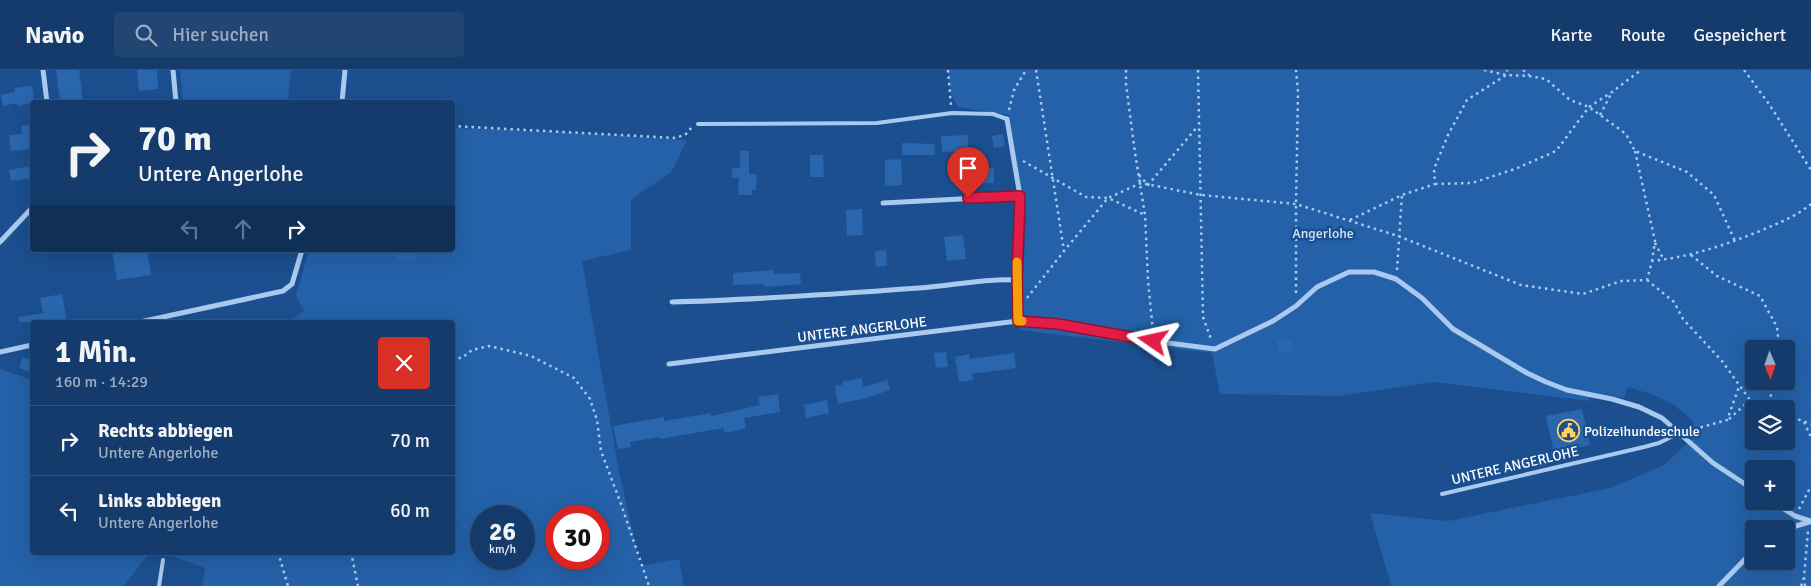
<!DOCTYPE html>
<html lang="de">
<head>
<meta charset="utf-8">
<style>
	:root { --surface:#143b6b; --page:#214673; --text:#f1f3f6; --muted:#9dadc1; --line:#33557e }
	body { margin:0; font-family:Signika,sans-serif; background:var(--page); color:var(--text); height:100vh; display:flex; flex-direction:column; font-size:19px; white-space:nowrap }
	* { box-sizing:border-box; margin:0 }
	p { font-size:16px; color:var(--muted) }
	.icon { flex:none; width:28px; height:28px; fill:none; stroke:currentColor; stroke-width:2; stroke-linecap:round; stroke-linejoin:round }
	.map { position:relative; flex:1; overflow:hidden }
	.sheet { position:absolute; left:30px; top:250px; width:425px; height:235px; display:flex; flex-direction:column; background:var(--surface); border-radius:5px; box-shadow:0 5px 20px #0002,0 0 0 1px var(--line) }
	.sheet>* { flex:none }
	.guide { position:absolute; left:30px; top:30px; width:425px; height:152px; border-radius:5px; box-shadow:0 5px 20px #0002,0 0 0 1px var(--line); background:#143b6b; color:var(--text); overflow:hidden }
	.needle { width:32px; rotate:178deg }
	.fabs { position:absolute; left:1745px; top:270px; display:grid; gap:10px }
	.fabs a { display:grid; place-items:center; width:50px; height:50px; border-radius:5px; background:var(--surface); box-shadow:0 5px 20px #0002,0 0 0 1px var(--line); font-size:25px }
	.speed { position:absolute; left:470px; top:435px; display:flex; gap:10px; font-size:25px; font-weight:700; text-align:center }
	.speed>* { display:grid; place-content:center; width:65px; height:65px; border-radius:50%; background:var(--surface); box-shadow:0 5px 20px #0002,0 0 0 1px var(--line); line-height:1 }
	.speed small { font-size:12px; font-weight:400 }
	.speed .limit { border:8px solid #d22; background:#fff; color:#111 }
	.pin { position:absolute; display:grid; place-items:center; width:42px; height:42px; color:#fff; margin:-51px -21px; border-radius:50% 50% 50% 0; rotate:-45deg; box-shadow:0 0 5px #0007 }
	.pin .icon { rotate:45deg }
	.me { position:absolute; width:55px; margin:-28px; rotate:281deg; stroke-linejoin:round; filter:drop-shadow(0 0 4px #0008) }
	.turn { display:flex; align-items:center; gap:18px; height:105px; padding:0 25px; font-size:22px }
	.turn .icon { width:65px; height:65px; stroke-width:2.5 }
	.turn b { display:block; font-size:35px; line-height:42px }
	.lanes { display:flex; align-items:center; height:48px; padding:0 25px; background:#0003; justify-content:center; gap:25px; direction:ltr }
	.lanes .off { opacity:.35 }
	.round { display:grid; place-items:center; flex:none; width:52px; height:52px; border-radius:5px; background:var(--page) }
	.overview { display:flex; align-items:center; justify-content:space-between; height:85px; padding:0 25px }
	h1 { font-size:30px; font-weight:700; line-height:38px }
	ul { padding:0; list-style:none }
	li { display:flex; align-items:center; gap:15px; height:70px; padding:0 25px; border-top:1px solid var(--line) }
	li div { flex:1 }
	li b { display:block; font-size:19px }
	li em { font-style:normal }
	header { display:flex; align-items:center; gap:30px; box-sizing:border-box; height:70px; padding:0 25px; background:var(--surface); border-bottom:1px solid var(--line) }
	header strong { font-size:24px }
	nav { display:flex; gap:28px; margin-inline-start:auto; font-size:18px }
	.search { width:350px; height:45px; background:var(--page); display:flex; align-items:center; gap:12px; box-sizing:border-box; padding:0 18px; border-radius:5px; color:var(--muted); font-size:19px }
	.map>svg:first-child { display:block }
	.green { fill:#2461a8; fill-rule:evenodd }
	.building { fill:#2a66ad }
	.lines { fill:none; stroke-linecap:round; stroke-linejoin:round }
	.path { stroke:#a9c9ee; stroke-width:2.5; stroke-dasharray:2.5 4; stroke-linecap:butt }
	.service { stroke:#a9c9ee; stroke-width:4 }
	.minor { stroke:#a9c9ee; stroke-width:5 }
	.route-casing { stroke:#92132f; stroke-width:12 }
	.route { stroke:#e11d48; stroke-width:9 }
	.slow { stroke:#f59e0b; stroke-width:9 }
	.labels { text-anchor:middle; stroke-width:5; stroke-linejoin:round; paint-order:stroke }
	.park-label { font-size:14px; fill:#cfe3fa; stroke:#1b4f8f }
	.street-label { font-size:14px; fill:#fff; stroke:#1b4f8f }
	.poi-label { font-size:14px; fill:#fff; stroke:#1b4f8f; text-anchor:start }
</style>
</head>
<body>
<header>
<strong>Navio</strong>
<div class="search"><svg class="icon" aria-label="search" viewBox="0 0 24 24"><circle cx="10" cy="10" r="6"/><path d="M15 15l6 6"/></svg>Hier suchen</div>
<nav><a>Karte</a><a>Route</a><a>Gespeichert</a></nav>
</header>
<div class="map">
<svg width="1811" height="516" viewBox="0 0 1811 516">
	<rect width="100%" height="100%" fill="#1b4f8f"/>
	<path class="green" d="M180,0h111l-3,32h-105z
		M948,0h863v516h-420l-21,-73 78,8 162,-33 54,-23 32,-30 -4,-15 -18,-15 -20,-10 -26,-8 -4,11 -34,-6 -1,9 -155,-19 -95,14 -119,-2 -8,-41 -192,-23 6,-111 -17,-104 -51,-8 -7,-13zM1754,279h32v32h-32zM1754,339h32v32h-32zM1754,399h32v32h-32zM1754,459h32v32h-32z
		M453,58l109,4 125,8 -15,31 -41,29v50l-49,11 36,205 22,100 39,-7 5,27h-482l3,-18 -41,-15 288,-1v-230h-165l17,-11 -8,-16 13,-45h143zM481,446h43v43h-43zM556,446h43v43h-43z
		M0,299l32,11v172l117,1 -25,33h-124z"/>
	<path class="building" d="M56,0h23l4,32h-23z
		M137,0h20l1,19 -19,2z
		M32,16l2,16 -16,4 -1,-3 -14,3 -2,-11 14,-3v-4z
		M32,54v25l-21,2 -2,-16 13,-1 -1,-8z
		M1003,64l2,12 -11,2 -2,-12z
		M968,65v16l-26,1 -1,-16z
		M902,73l33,1 -1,11h-32z
		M740,81h9v23h8l-1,16h-4v5h-14l1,-17h-7v-10h8z
		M810,85h13l1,22h-14z
		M901,89l1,26 -17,1v-26z
		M32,96v12l-21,3 -2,-11z
		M980,98h14v15l-33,1v-9l19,-1z
		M862,139l1,26 -16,1 -1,-26z
		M963,165l3,24 -19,2 -3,-24z
		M112,180h35l4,25 -34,5z
		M396,180h20v10h-20z
		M886,180l1,16 -11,1 -1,-16z
		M774,200v4l26,-1 1,11 -36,3 -1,-3 -31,1v-12z
		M62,224l5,28h-48v-5l24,-4 -3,-15z
		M1277,270h16l-1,12h-15z
		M946,282l2,15 -12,1 -2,-15z
		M1014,283l2,15 -44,6 1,6 -14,2 -4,-25 14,-3 1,5z
		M23,287l9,4 -2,11 -11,-4z
		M862,308l1,9 24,-7 3,10 -24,8 -28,6 -3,-18 7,-1v-3z
		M778,324l2,18 -36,6 2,10 -21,5 -2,-5 -63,11 -1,-2 -29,5 1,5 -13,2 -5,-23 51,-9v4l47,-8v3l49,-11 -2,-8z
		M827,330l2,13 -23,5 -2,-13z
		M1582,339l8,36 -36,8 -8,-37z"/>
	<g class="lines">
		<path class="path" d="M948,0l3,36
			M1036,0l28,181
			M1126,0v14l9,69 10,62 3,65 5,52
			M1198,0l5,247 8,22
			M1484,0l22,5 23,1 17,3 24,21 19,7 37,27 9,17 52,21 27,23 21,46
			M1523,0l6,5
			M1744,0l25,34 42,66
			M1009,40l5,-20 12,-20
			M1600,45l12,-23
			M452,56l224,12 10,-4 6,-7
			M1635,81l20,90 -3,20
			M1023,91l63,36 22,1 37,17
			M1139,105l9,10 50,-59
			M1435,114l37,-1 43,-14 41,-18 33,-44 23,-15 29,-22
			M1350,150l52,-25 33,-11 -1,-15 14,-34 19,-35 39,-25 1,-5
			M1655,173l9,17
			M1691,185l26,21 43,20 17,31 2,22
			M1397,200l5,-75
			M1647,210l27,22 9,17 39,42 28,39 14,9
			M1296,223v-89l2,-112 -2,-22
			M1027,228l37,-47 44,-53 33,-15 60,12 95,9 102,32 123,49 62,9 38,-13 26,-1 5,-19c38,-4 73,-16 108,-30 20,-9 34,-13 51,-27
			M452,288h10l10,-8 17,-4 42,10 43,22 16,21 7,21 4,31 20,53 28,82
			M1766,339l10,-28
			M1786,345l25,9
			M1729,349l21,-19
			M1804,352l7,15
			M1688,361l39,-11 12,-33
			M1799,439l12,-23
			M278,482l10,34
			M351,482l7,34
			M1801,516l3,-8
			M1805,516l-1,-9 4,-46"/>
		<path class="service" d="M698,54l179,-1 75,-10 41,1 14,5
			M1442,424l202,-47 15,-4 20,-10
			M159,516l4,-26"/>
		<path class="minor" d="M43,0l4,32
			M173,0l3,32
			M342,32l3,-32
			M1007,49l13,77 -3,84 1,41
			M883,133l137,-7
			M0,172l32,-34
			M672,232c82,-2 165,-8 247,-14 33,-2 65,-10 98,-8
			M140,252l143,-31 9,-7 10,-34
			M0,282l32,-7
			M669,294l349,-43 40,3 95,17 62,8 58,-28 23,-15 21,-19 32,-15h25l22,7 26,19 31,31 74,44 19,9 21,8 45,9 27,8 23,11 51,45 41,27
			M1771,431l24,15 16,5
			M1786,459l23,-7
			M1719,516l35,-36"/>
	</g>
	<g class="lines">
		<defs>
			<path id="route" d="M968,128l52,-2 -3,84 1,41 40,3 95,17"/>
		</defs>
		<use href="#route" class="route-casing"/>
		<use href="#route" class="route"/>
		<path class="slow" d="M1017,192l1,59h4"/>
	</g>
	<defs>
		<symbol id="civic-ring" viewBox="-11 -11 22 22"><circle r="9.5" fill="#1b4f8f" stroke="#ffd166" stroke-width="1.5"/><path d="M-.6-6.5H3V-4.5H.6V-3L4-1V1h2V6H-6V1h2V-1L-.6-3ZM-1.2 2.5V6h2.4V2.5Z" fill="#ffd166"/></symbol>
	</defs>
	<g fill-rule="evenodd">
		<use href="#civic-ring" x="1556" y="348" width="25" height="25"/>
	</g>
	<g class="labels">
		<g class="park-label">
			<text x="1323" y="168">Angerlohe</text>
		</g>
		<g class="street-label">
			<text transform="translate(862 259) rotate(-7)" y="5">UNTERE ANGERLOHE</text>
			<text transform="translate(1515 395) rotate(-13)" y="5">UNTERE ANGERLOHE</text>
		</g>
		<g class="poi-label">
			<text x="1584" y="366">Polizeihundeschule</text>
		</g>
	</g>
</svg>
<div class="fabs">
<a><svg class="needle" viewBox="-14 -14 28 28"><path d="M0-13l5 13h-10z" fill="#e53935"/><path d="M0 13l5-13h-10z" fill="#9dadc1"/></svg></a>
<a><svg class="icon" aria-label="layers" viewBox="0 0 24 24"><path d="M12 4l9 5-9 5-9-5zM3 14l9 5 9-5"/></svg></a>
<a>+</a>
<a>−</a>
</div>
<div class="speed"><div>26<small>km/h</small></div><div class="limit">30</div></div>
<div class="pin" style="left:968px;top:128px;background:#d93025"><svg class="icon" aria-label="arrive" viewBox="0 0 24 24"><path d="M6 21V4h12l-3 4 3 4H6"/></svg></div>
<svg class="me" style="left:1153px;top:271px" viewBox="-20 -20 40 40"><path d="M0-17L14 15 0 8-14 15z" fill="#e11d48" stroke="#fff" stroke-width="4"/></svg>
<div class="guide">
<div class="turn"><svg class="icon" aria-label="right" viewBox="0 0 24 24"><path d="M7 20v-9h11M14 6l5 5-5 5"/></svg><div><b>70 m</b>Untere Angerlohe</div></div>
<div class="lanes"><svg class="icon off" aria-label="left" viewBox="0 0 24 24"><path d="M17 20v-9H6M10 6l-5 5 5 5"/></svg><svg class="icon off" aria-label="ahead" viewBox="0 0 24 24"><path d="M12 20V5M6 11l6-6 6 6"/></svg><svg class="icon" aria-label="right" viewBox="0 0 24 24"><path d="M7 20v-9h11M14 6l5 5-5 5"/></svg></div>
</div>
<section class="sheet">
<div class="overview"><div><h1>1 Min.</h1><p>160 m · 14:29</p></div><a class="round" style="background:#d93025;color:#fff"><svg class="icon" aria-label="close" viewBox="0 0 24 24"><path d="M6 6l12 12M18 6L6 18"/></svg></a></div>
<ul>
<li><svg class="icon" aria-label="right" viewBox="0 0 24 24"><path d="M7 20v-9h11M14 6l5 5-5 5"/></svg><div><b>Rechts abbiegen</b><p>Untere Angerlohe</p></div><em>70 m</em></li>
<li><svg class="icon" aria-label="left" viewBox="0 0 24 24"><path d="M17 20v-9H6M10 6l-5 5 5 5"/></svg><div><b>Links abbiegen</b><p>Untere Angerlohe</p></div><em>60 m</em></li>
</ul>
</section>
</div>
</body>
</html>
